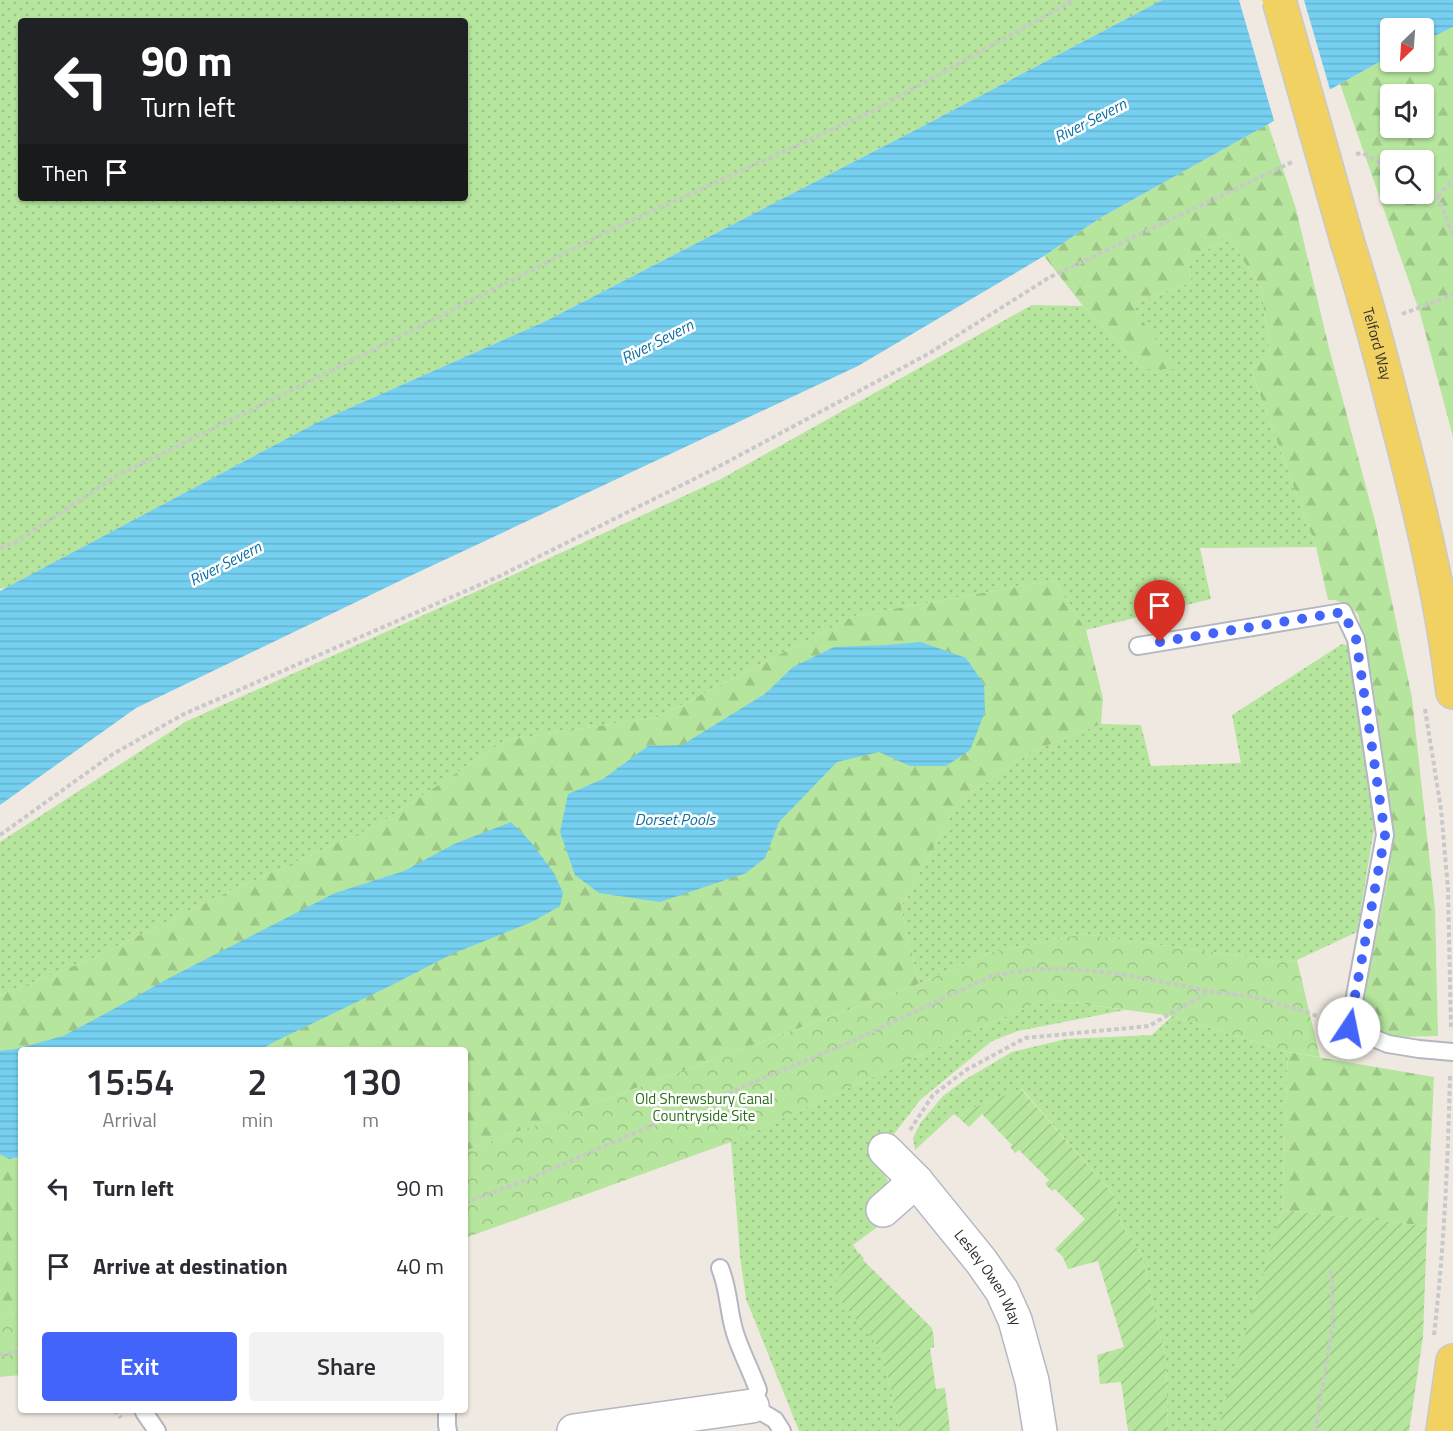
<!DOCTYPE html>
<html lang="en">
<head>
<meta charset="utf-8">
<style>
	:root { --surface:#fff; --page:#f2f2f3; --text:#2b2b33; --muted:#7c7c81; --accent:#4264fb }
	body { margin:0; font-family:"Titillium Web",sans-serif; background:var(--page); color:var(--text); height:100vh; display:flex; flex-direction:column; font-size:22px; white-space:nowrap }
	* { box-sizing:border-box; margin:0 }
	p { font-size:20px; color:var(--muted) }
	.icon { flex:none; width:33px; height:33px; fill:none; stroke:currentColor; stroke-width:2; stroke-linecap:round; stroke-linejoin:round }
	.map { position:relative; flex:1; overflow:hidden }
	.panel { position:absolute; left:18px; top:1047px; width:450px; height:366px; display:flex; flex-direction:column; background:var(--surface); border-radius:6px; box-shadow:0 2px 4px #0004 }
	.panel>* { flex:none }
	.banner { position:absolute; left:18px; top:18px; width:450px; height:183px; border-radius:6px; box-shadow:0 2px 4px #0004; background:#202124; color:#fff; overflow:hidden }
	.needle { width:39px; rotate:205deg }
	.fabs { position:absolute; left:1380px; top:18px; display:grid; gap:12px }
	.fabs a { display:grid; place-items:center; width:54px; height:54px; border-radius:6px; background:var(--surface); box-shadow:0 2px 4px #0004; font-size:30px }
	.pin { position:absolute; display:grid; place-items:center; width:51px; height:51px; color:#fff; margin:-62px -26px; border-radius:50% 50% 50% 0; rotate:-45deg; box-shadow:0 0 6px #0007 }
	.pin .icon { rotate:45deg }
	.me { position:absolute; width:66px; margin:-33px; rotate:11deg; stroke-linejoin:round; filter:drop-shadow(0 0 4px #0008) }
	.turn { display:flex; align-items:center; gap:21px; height:126px; padding:0 24px; font-size:27px }
	.turn .icon { width:78px; height:78px; stroke-width:2.5 }
	.turn b { display:block; font-size:42px; line-height:51px }
	.then { display:flex; align-items:center; height:57px; padding:0 24px; background:#0003; gap:12px; font-size:22px }
	.eta { display:flex; justify-content:space-evenly; align-items:center; height:102px; text-align:center }
	.eta b { font-size:36px; font-weight:600; line-height:42px }
	.action { display:flex; gap:12px; margin-top:auto; padding:12px 24px }
	.action a { flex:1; height:69px; border-radius:6px; background:var(--accent); color:#fff; font-size:24px; font-weight:600; line-height:69px; text-align:center }
	.action a+a { background:var(--page); color:var(--text) }
	ul { padding:0; list-style:none }
	li { display:flex; align-items:center; gap:18px; height:78px; padding:0 24px }
	li div { flex:1 }
	li b { display:block; font-size:22px }
	li em { font-style:normal }
	.map>svg:first-child { display:block }
	.grass { fill:url(#grass-dots); fill-rule:evenodd }
	.forest { fill:url(#forest-firs); fill-rule:evenodd }
	.park { fill:url(#park-crowns) }
	.garden { fill:url(#garden-furrows) }
	.water { fill:url(#water-rules) }
	.pier { fill:#efe9e1 }
	.lines { fill:none; stroke-linecap:round; stroke-linejoin:round }
	.lane-casing { stroke:#b4b7c1; stroke-width:20 }
	.street-casing { stroke:#b4b7c1; stroke-width:36 }
	.primary-casing { stroke:#c9c9c9; stroke-width:36 }
	.path { stroke:#c9c9c9; stroke-width:4; stroke-dasharray:4.5 3; stroke-linecap:butt }
	.lane { stroke:#fff; stroke-width:16 }
	.street { stroke:#fff; stroke-width:33 }
	.primary { stroke:#f2d163; stroke-width:33 }
	.primary-bridge-casing { stroke:#c9c9c9; stroke-width:36; stroke-linecap:butt }
	.primary-bridge { stroke:#f2d163; stroke-width:33 }
	.route { stroke:#4264fb; stroke-width:10; stroke-dasharray:0 18 }
	.labels { text-anchor:middle; stroke-width:5; stroke-linejoin:round; paint-order:stroke }
	.street-label { font-size:15px; fill:#2e2e2e; stroke:#fff }
	.park-label { font-size:15px; fill:#2c6e1b; stroke:#fff }
	.water-label { font-size:16px; font-style:italic; fill:#0d6fa3; stroke:#fff }
</style>
</head>
<body>
<div class="map">
<svg width="1453" height="1431" viewBox="0 0 1453 1431">
	<defs>
		<pattern id="grass-dots" width="8" height="8" patternUnits="userSpaceOnUse" patternTransform="scale(1.5)"><rect width="8" height="8" fill="#b6e59e"/><path d="M2 2h.1M6 6h.1" fill="none" stroke="#9dc588" stroke-width="1.8" stroke-linecap="round"/></pattern>
		<pattern id="forest-firs" width="22" height="20" patternUnits="userSpaceOnUse" patternTransform="scale(1.5)"><rect width="22" height="20" fill="#b6e59e"/><path d="M5 1l3.5 6h-7zM16 11l3.5 6h-7z" fill="#9dc588"/></pattern>
		<pattern id="park-crowns" width="20" height="18" patternUnits="userSpaceOnUse" patternTransform="scale(1.5)"><rect width="20" height="18" fill="#b6e59e"/><path d="M2 6a3 3 0 1 1 6 0M12 15a3 3 0 1 1 6 0" fill="none" stroke="#9dc588"/></pattern>
		<pattern id="garden-furrows" width="10" height="10" patternUnits="userSpaceOnUse" patternTransform="scale(1.5)"><rect width="10" height="10" fill="#b6e59e"/><path d="M-1 1l2-2M0 10L10 0M9 11l2-2" fill="none" stroke="#9dc588"/></pattern>
		<pattern id="water-rules" width="6" height="5" patternUnits="userSpaceOnUse" patternTransform="scale(1.5)"><rect width="6" height="5" fill="#75cff0"/><path d="M0 2.5h6" fill="none" stroke="#66b2ce"/></pattern>
	</defs>
	<rect width="100%" height="100%" fill="#efe9e1"/>
	<path class="grass" d="M0,0h1162l-239,126 -377,195 -228,101 -310,165 -8,2zM21,21h444v177h-444z
		M1230,239l31,49 9,66 -19,16 65,177 -116,1 11,51 -125,31 -32,-50 -200,36 -196,101 -152,23 -128,85 -150,67 -139,68 -89,35v-153l187,-121 317,-142 217,-100 311,-174 51,1 60,63h32l-44,-65 61,-22 -6,-23z
		M1342,644l8,2 25,177 -18,109 -60,28 -14,2 -200,-28 -95,19 -69,31 -18,-77 58,-106 72,-49 70,-28 40,1 10,41 90,-3 -9,-48z
		M1044,999l81,11 -107,21 -26,10 -72,59 -45,59 13,22 -4,13v28l-31,23 4,6 -25,38 50,62 18,80h-101l-53,-132 -6,-43 -9,-114z
		M1172,1016l116,36 -6,158 -64,221h-50l-2,-70 -24,-105 -21,-32 -9,-31 -90,-104 -56,22 -7,7 -5,-4 -39,36 -2,-12 8,-16 22,-26 23,-17 46,-27 54,-13 86,-4z"/>
	<path class="forest" d="M1453,27v410l-33,-124 -80,-229 50,-28v6h34v-21zM1390,94h34v34h-34zM1390,160h34v34h-34z
		M1268,124l28,85 33,139 46,173 37,177 23,211 3,127 -46,1 -23,-14 -7,-20 16,-75 12,-62v-62l-18,-126 -14,-64 -11,-9 -12,-5h-7l-12,-53 -65,-177 19,-16 -9,-66 -31,-49 -44,20 6,23 -61,22 45,65h-33l-60,-63 -39,-50 56,-38z
		M1054,580l32,50 17,68 -2,26 -70,28 -72,49 -58,106 18,77 -454,167v-101h-444v260l-21,6v-321l89,-35 139,-68 150,-67 128,-85 152,-23 196,-101z
		M1288,1052l146,25 -7,149 -145,-16z"/>
	<path class="park" d="M1083,934l200,28 14,-2 23,97 -32,-5 -116,-36 -128,-17 -313,143 -266,96v-87l454,-167 69,-31z
		M21,1310v65l-21,2v-61z"/>
	<path class="garden" d="M1021,1089l91,104 9,31 21,32 24,105 2,70h-40l-7,-49 -21,2 -3,-29 27,-8 -26,-86 -30,8 -5,-12 -8,-8 30,-30 -30,-30 -3,2 -7,-7 4,-4 -30,-30 -4,3 -5,-6 2,-2 -30,-31 -13,13 -10,-9 7,-7z
		M1282,1210l145,16 -4,111 -14,94h-192z
		M857,1251l7,7 -1,2 69,68 2,11v8l-4,1 6,41 9,-1 5,43h-50l-18,-80 -51,-62z"/>
	<path class="water" d="M1162,0h291v27l-29,14v-13h-34v28l-290,162 -56,38 -186,110 -448,210 -274,132 -136,97v-214l318,-169 228,-101 377,-195z
		M921,642l45,16 18,26 1,28 -15,38 -24,16h-36l-31,-14 -42,10 -58,60 -14,36 -19,15 -86,29 -61,-9 -24,-18 -15,-43 8,-38 35,-15 45,-33 34,-1 83,-51 28,-27 41,-20 53,-2z
		M511,822l19,19 24,32 9,20 -3,13 -26,15 -82,33 -60,31 -116,56 -16,9h-239v106l-12,3 -9,-5v-103l16,-2 47,-13 38,-20 72,-40 162,-83 69,-22 50,-27z"/>
	<path class="pier" d="M1239,0h65l27,93 -56,31z"/>
	<g class="lines">
		<defs>
			<path id="lane" d="M1138,646l205,-34 13,27 29,196 -36,193 39,16 31,5 34,3
				M720,1268c9,21 8,43 15,65 6,19 16,38 23,57l-6,16 23,14 7,11
				M447,1410v15l1,6
				M144,1412l13,19"/>
			<g id="street">
				<path id="s1" d="M885,1150l31,31 65,80 21,30 13,29 17,61 8,50"/>
				<path d="M883,1210l33,-29"/>
				<path d="M574,1431l178,-25"/>
			</g>
			<g id="primary">
				<path id="s2" d="M1348,244c19,60 35,120 50,180 23,88 44,177 55,268"/>
				<path d="M1443,1431l10,-70"/>
			</g>
		</defs>
		<use href="#lane" class="lane-casing"/>
		<use href="#street" class="street-casing"/>
		<use href="#primary" class="primary-casing"/>
		<path class="path" d="M1356,154l7,-1 27,16
			M1424,188l14,9 15,39
			M1438,197l15,-19
			M1402,314l51,-19
			M0,548l16,-6 102,-67 221,-108 276,-139 256,-116 203,-112
			M1425,709l16,100 7,80 3,141
			M0,835l113,-81 71,-40 316,-138 214,-107 214,-115 122,-77 242,-115
			M910,1130l23,-35 33,-25 59,-32 124,-12 59,-34
			M465,1203l64,-24 170,-74 149,-62 143,-67 43,-7h37l51,5 87,17 51,7 40,12 28,10
			M1434,1335c10,-86 14,-174 16,-262
			M0,1355l21,-4
			M115,1410l6,8
			M1315,1431l18,-106 -2,-56"/>
		<use href="#lane" class="lane"/>
		<use href="#street" class="street"/>
		<use href="#primary" class="primary"/>
		<defs>
			<path id="primary-bridge" d="M1279,0l69,244"/>
		</defs>
		<use href="#primary-bridge" class="primary-bridge-casing"/>
		<use href="#primary-bridge" class="primary-bridge"/>
	</g>
	<g class="lines">
		<path class="route" d="M1160,642l183,-30 13,27 29,196 -36,193"/>
	</g>
	<g class="labels">
		<g class="street-label">
			<text dy="5" stroke="none"><textPath href="#s2" startOffset="104">Telford Way</textPath></text>
			<text dy="5" stroke="none"><textPath href="#s1" startOffset="165">Lesley Owen Way</textPath></text>
		</g>
		<g class="park-label">
			<text x="704" y="1104">Old Shrewsbury Canal<tspan x="704" dy="17">Countryside Site</tspan></text>
		</g>
		<g class="water-label">
			<text transform="translate(1090 120) rotate(-27)" y="6">River Severn</text>
			<text transform="translate(657 341) rotate(-27)" y="6">River Severn</text>
			<text transform="translate(225 563) rotate(-27)" y="6">River Severn</text>
			<text x="675" y="825">Dorset Pools</text>
		</g>
	</g>
</svg>
<div class="fabs">
<a><svg class="needle" viewBox="-14 -14 28 28"><path d="M0-13l5 13h-10z" fill="#e53935"/><path d="M0 13l5-13h-10z" fill="#7c7c81"/></svg></a>
<a><svg class="icon" aria-label="sound" viewBox="0 0 24 24"><path d="M4 9h4l5-4v14l-5-4H4zM17 9q2 3 0 6"/></svg></a>
<a><svg class="icon" aria-label="search" viewBox="0 0 24 24"><circle cx="10" cy="10" r="6"/><path d="M15 15l6 6"/></svg></a>
</div>
<div class="pin" style="left:1160px;top:642px;background:#d93025"><svg class="icon" aria-label="arrive" viewBox="0 0 24 24"><path d="M6 21V4h12l-3 4 3 4H6"/></svg></div>
<svg class="me" style="left:1349px;top:1028px" viewBox="-20 -20 40 40"><circle r="19" fill="#fff"/><path d="M0-13L10 11 0 6-10 11z" fill="#4264fb"/></svg>
<div class="banner">
<div class="turn"><svg class="icon" aria-label="left" viewBox="0 0 24 24"><path d="M17 20v-9H6M10 6l-5 5 5 5"/></svg><div><b>90 m</b>Turn left</div></div>
<div class="then">Then<svg class="icon" aria-label="arrive" viewBox="0 0 24 24"><path d="M6 21V4h12l-3 4 3 4H6"/></svg></div>
</div>
<section class="panel">
<div class="eta">
<div><b>15:54</b><p>Arrival</p></div>
<div><b>2</b><p>min</p></div>
<div><b>130</b><p>m</p></div>
</div>
<ul>
<li><svg class="icon" aria-label="left" viewBox="0 0 24 24"><path d="M17 20v-9H6M10 6l-5 5 5 5"/></svg><div><b>Turn left</b></div><em>90 m</em></li>
<li><svg class="icon" aria-label="arrive" viewBox="0 0 24 24"><path d="M6 21V4h12l-3 4 3 4H6"/></svg><div><b>Arrive at destination</b></div><em>40 m</em></li>
</ul>
<div class="action"><a>Exit</a><a>Share</a></div>
</section>
</div>
</body>
</html>
